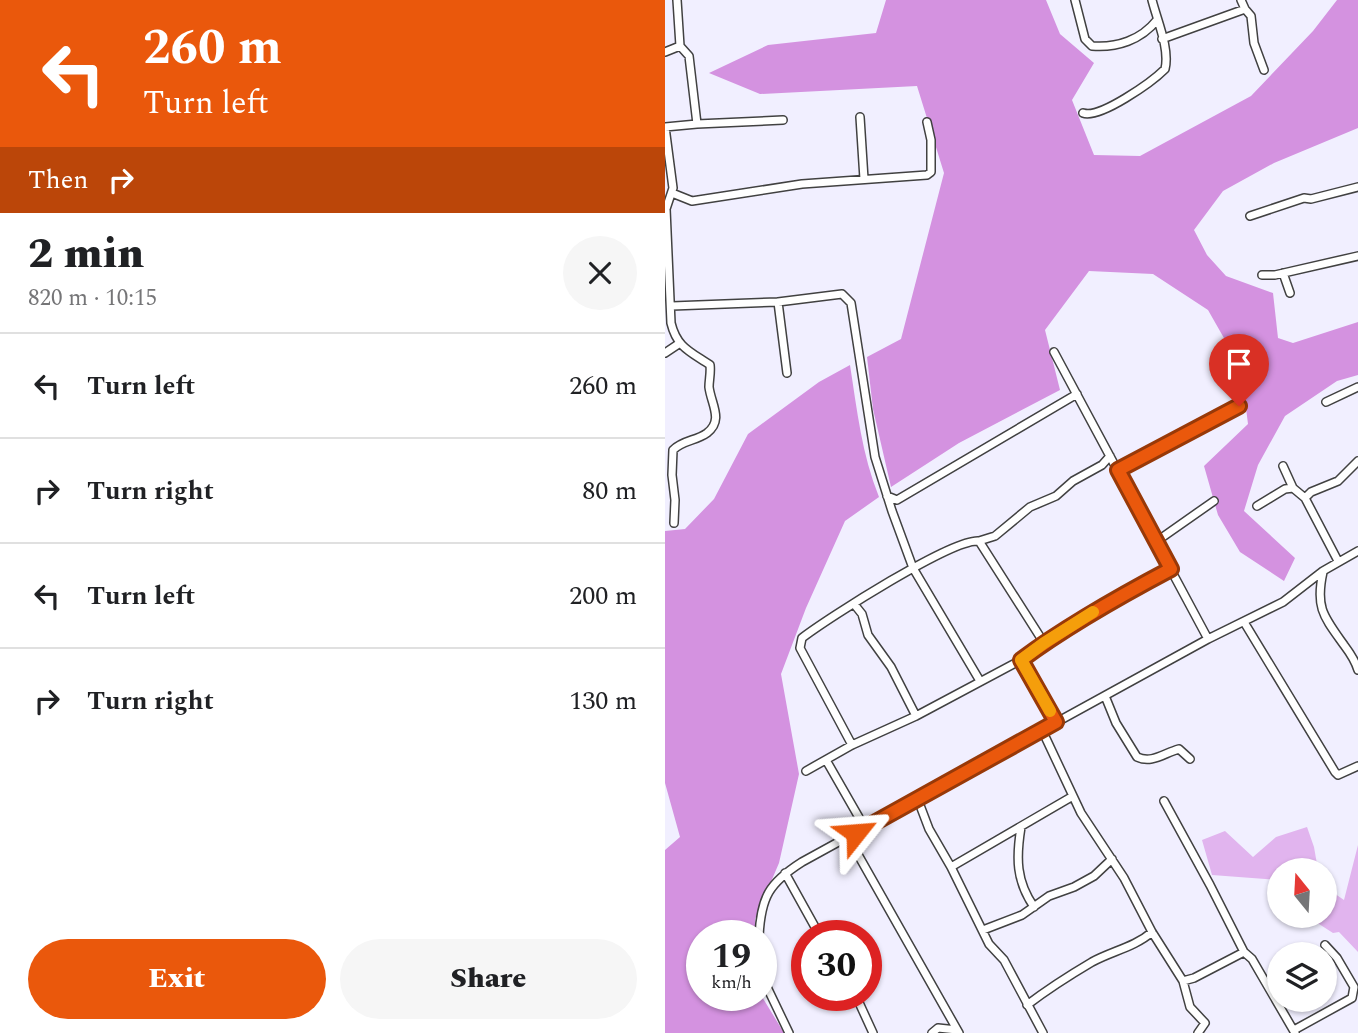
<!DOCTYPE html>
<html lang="en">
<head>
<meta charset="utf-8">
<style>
	:root { --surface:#fff; --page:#f6f6f6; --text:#202124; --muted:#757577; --line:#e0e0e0; --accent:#ea580c }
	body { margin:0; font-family:Spectral,serif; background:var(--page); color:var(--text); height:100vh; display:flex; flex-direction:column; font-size:26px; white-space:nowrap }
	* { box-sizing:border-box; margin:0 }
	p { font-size:23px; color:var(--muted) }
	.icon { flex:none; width:38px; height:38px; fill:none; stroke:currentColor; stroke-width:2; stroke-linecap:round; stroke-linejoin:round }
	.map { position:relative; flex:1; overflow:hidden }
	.side { display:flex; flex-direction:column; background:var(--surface); width:665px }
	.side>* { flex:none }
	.banner { background:#ea580c; color:#fff; overflow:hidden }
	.needle { width:46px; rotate:342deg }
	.buttons { position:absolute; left:602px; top:858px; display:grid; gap:14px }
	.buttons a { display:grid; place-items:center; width:70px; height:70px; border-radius:50%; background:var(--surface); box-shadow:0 2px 5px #0004; font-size:35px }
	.speed { position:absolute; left:21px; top:920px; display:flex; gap:14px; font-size:35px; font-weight:700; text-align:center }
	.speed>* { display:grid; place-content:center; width:91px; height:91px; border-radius:50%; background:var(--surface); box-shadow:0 2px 5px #0004; line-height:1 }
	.speed small { font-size:18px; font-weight:400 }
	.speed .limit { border:10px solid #d22; background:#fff; color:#111 }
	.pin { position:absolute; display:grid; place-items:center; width:60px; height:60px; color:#fff; margin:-72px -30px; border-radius:50% 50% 50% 0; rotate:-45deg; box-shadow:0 0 7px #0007 }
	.pin .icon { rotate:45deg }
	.me { position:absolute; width:77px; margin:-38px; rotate:62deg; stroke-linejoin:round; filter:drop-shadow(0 0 5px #0008) }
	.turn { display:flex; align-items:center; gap:24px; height:147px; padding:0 28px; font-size:32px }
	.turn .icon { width:91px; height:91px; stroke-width:2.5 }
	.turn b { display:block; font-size:49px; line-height:60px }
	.then { display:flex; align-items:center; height:66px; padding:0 28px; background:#0003; gap:14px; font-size:26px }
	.round { display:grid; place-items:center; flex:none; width:74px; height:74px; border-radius:37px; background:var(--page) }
	.headline { display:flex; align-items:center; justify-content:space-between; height:119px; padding:0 28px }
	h1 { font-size:42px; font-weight:800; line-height:52px }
	.action { display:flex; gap:14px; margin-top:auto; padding:14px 28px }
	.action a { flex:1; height:80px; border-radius:42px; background:var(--accent); color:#fff; font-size:28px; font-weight:800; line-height:80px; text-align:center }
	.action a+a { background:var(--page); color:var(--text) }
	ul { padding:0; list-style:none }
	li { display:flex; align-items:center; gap:21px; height:105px; padding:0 28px; border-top:2px solid var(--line) }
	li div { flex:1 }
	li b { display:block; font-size:26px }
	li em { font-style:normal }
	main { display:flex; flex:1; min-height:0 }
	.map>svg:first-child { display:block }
	.green { fill:#e1b4ee }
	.forest { fill:#d492e0 }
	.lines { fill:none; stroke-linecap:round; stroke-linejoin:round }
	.minor-casing { stroke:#414141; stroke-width:10 }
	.minor { stroke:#fff; stroke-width:7 }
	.route-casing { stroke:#983908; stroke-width:18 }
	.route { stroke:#ea580c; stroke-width:12 }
	.slow { stroke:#f59e0b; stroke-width:12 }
</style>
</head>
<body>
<main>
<section class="side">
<div class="banner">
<div class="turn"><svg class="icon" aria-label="left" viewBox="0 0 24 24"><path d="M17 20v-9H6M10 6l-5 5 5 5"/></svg><div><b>260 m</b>Turn left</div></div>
<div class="then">Then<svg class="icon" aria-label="right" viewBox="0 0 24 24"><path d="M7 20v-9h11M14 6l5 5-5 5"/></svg></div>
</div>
<div class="headline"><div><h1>2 min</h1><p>820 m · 10:15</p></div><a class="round"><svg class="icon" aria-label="close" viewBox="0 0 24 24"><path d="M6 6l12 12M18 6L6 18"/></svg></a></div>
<ul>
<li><svg class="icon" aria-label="left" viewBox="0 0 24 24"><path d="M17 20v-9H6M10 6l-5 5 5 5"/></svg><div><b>Turn left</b></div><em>260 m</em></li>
<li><svg class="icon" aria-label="right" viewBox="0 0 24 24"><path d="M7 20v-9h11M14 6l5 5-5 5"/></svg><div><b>Turn right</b></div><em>80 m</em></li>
<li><svg class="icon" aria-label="left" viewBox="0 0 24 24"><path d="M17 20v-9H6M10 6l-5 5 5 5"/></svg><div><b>Turn left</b></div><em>200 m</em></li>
<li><svg class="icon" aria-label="right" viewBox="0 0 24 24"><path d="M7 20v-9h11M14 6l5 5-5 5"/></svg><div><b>Turn right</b></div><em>130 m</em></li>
</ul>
<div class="action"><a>Exit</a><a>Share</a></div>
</section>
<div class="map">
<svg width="693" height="1033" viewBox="0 0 693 1033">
	<rect width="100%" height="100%" fill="#f1efff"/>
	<path class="green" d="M642,827l7,20 4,23h-39v10l-67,-5 -10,-35 23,-9 28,26 23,-20z
		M693,845v107l-19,-20 -6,1 -28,-18h20v-28l19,13z"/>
	<path class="forest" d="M221,0h160l14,34 34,29 -22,37 22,55 46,1 111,-60 62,-65 24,-31h21v128l-84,35 -51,28 -29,39 13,25 19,21 47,17 5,45 15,5 65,-21v53l-21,6 -52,35 -27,49 -14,46 51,47 -11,23 -44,-29 -22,-37 -14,-49 44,-42 -7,-56 -33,-58 -55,-36 -64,-3 -44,59 15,60 -101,53 -68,44 -18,-78 -6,-52 34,-18 43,-166 -27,-87 -157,8 -51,-21 59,-28 108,-12z
		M185,365c7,45 12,90 29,132l-34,24 -39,87 -25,66 18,100 -20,89 -24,56 1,17h-54v60l59,-1 23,38h-119v-183l15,-13 -15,-54v-252l20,-2 29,-30 34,-65 71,-52z"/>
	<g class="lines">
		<defs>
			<path id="minor" d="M410,0l10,39 7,7c25,2 49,-6 65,-26
				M576,0l4,9 6,7 3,27 10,27
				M497,39l83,-30
				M0,52l15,-6
				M418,113c17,6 69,-31 82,-44 5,-20 -8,-49 -13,-69
				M195,117l4,62
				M32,124l86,-4
				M0,127l8,61 -7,21 5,114c6,25 20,29 39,42 1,8 -1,15 -1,22 2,17 15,33 -2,46 -11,8 -24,7 -34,17l-1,25 3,25 -1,23
				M0,127l32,-3 -8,-68 -9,-10 -3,-46
				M7,193l20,8 110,-17 125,-9 4,-3v-32l-4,-18
				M585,216l54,-18 7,1 47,-12
				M618,273l7,20
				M597,275h13l83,-19
				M113,302l9,71
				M7,306l106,-4 64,-8 9,9 24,154 17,54 21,57 67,113
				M389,352l154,287
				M0,353l15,-10
				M661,402l32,-15
				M618,466l10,22 12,10 33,63
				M453,470l121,-64
				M222,496l10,4 180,-106
				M640,498l6,-6 27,-11 20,-20
				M592,506l28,-17 8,-1
				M314,541l16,-5 35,-29 26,-11 17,-15 29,-16 8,-9
				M492,541l57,-40
				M658,572c-8,36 1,45 21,73 6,8 11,15 14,25
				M189,604l8,10 6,21 23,32 25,49
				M579,622l91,150 3,3 20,-9
				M356,660l35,62
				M440,696l11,27 21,34c15,7 27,-4 42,-8l11,10
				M377,730l39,83 43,65 28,54 31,49 7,26 15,16 -7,10
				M187,745l-52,-97 2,-10c26,-20 151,-100 177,-97l65,102
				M161,760l39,68
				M141,771l46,-26 64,-29 105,-56 23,-17 65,-40 62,-34
				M253,800l11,29 22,38 38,77 15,16 39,73
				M499,801l46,84 34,67
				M356,827c-5,31 -5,54 13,80
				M183,837l111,196
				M286,867l122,-71
				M120,873l35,63
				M318,930l39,-15 27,-19 25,-9 20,-11 18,-17
				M94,936c2,-39 10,-53 43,-74l406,-223 75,-37 40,-31 35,-20
				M96,964l5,21 23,48
				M518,981l11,-3 50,-26 8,7 43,74
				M191,996l17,37
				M362,1005c21,-16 43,-30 65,-43 20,-11 43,-15 60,-30
				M629,1030l58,-32 2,-11 -17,-29 -12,-13
				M267,1033l6,-5 19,2"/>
		</defs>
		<use href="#minor" class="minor-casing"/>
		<use href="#minor" class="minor"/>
	</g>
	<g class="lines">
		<defs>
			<path id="route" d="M191,833l200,-111 -35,-62c47,-35 99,-64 150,-91l-53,-99 121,-64"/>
		</defs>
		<use href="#route" class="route-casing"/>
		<use href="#route" class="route"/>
		<path class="slow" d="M385,711l-29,-51 23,-17 49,-31"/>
	</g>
</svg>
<div class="buttons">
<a><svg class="needle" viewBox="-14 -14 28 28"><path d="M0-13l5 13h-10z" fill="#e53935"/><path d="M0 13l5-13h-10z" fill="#757577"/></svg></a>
<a><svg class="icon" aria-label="layers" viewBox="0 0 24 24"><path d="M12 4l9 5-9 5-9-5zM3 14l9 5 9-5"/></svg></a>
</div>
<div class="speed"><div>19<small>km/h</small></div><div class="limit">30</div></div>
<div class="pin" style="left:574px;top:406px;background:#d93025"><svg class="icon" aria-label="arrive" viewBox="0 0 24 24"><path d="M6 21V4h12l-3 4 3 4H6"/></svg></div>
<svg class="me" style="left:191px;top:833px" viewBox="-20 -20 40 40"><path d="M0-17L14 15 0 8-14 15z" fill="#ea580c" stroke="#fff" stroke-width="4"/></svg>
</div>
</main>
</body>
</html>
